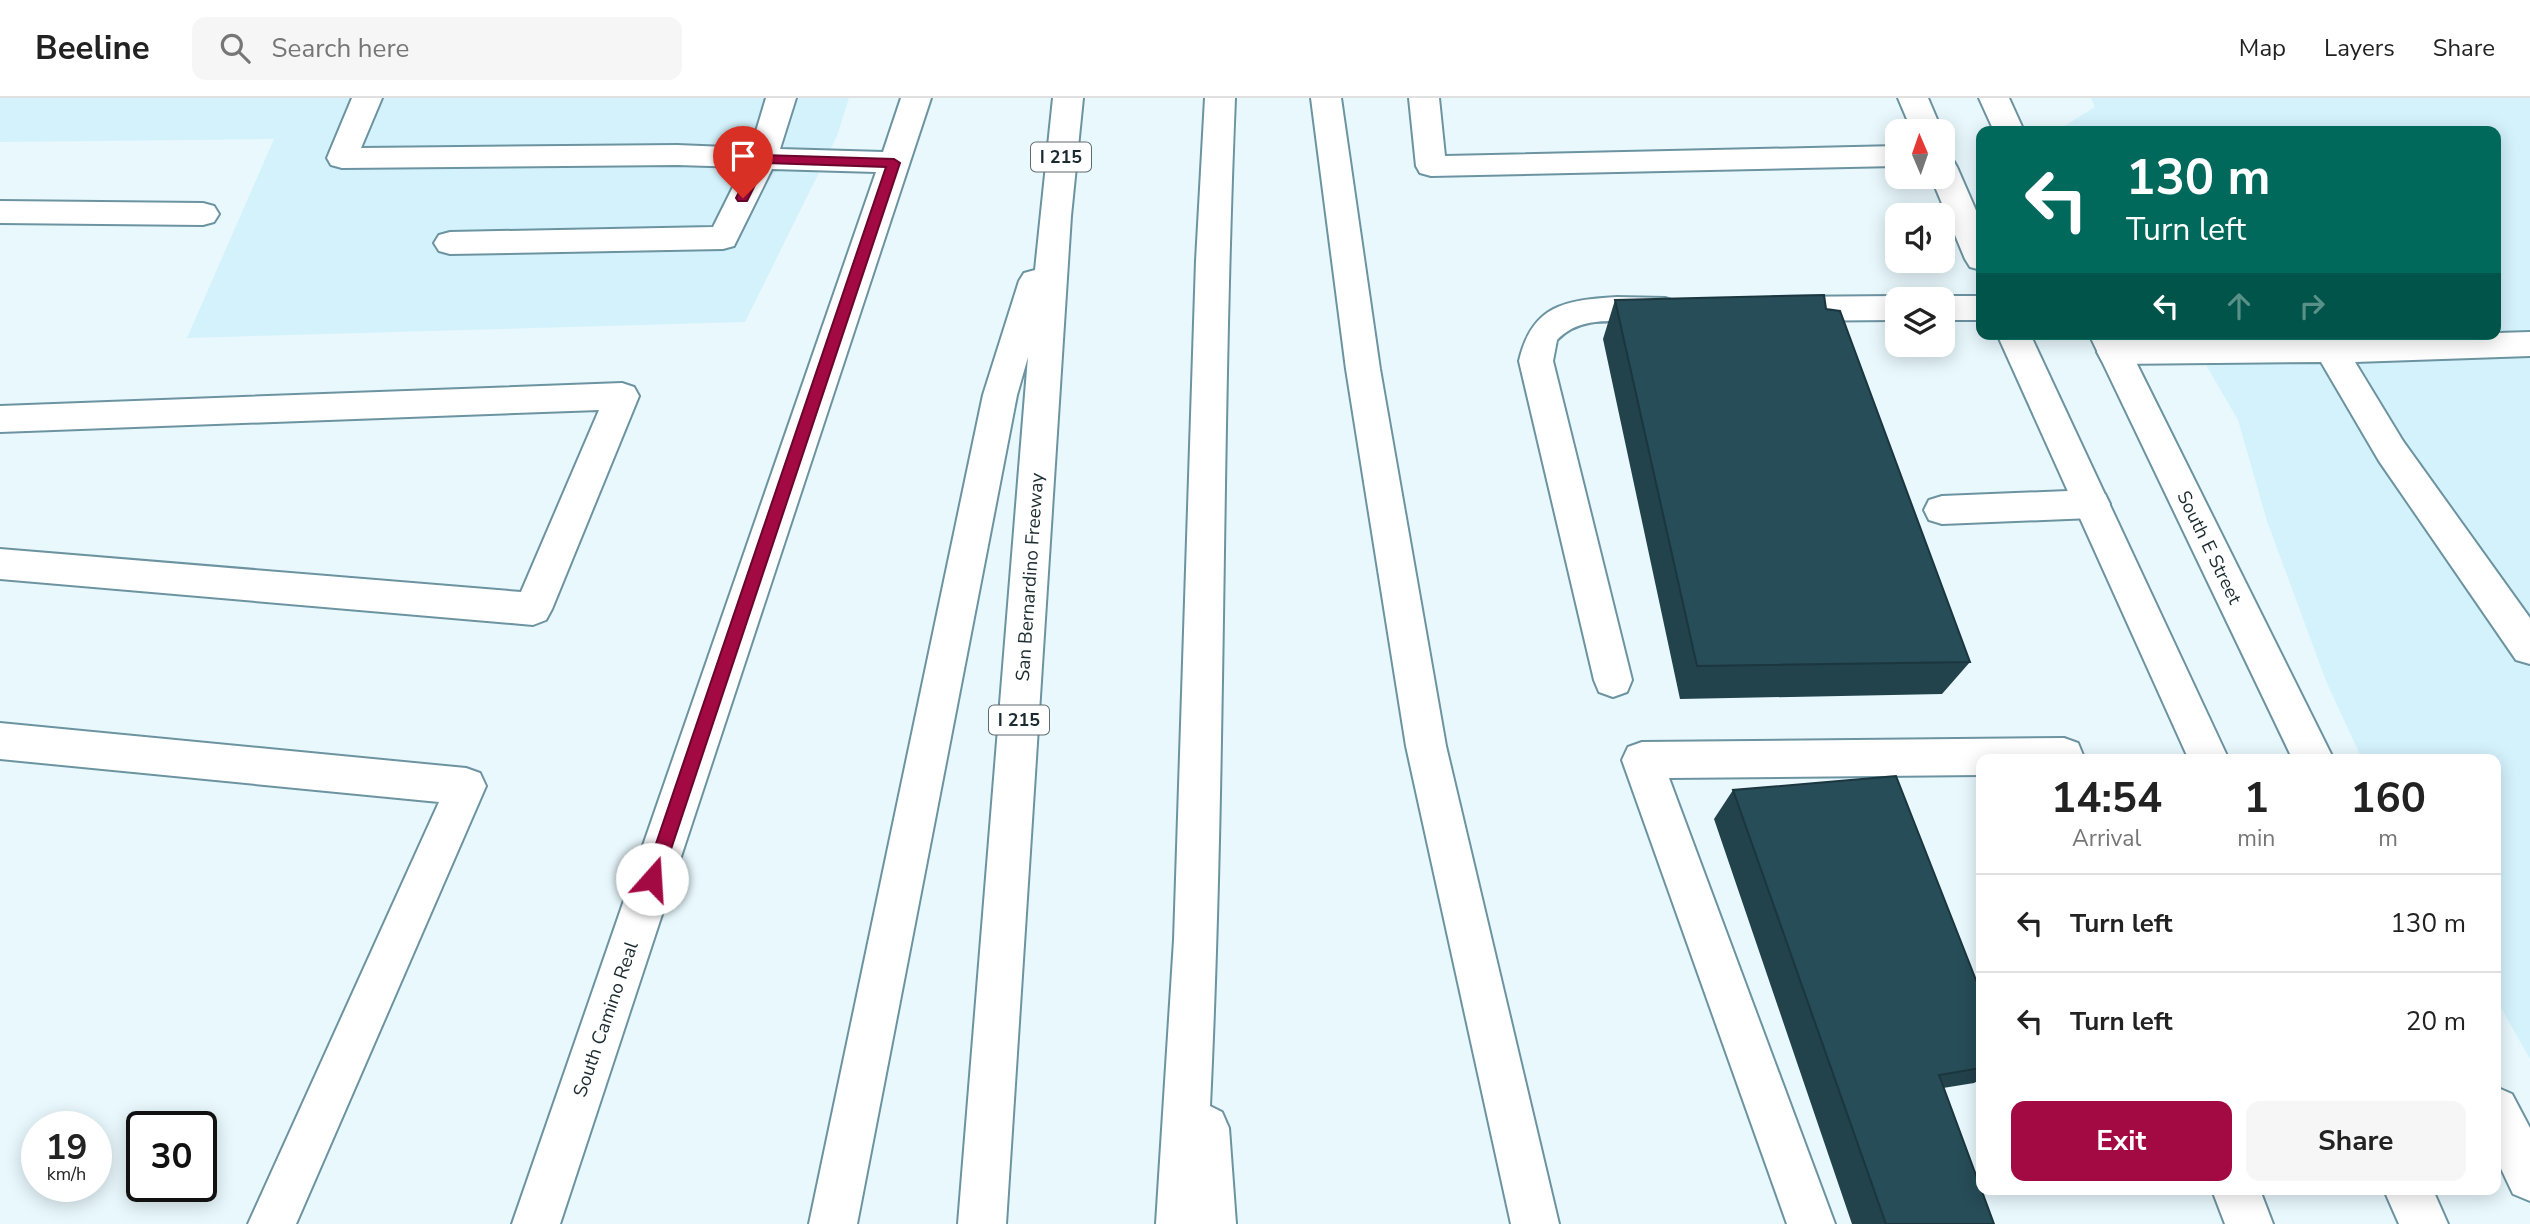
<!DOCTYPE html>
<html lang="en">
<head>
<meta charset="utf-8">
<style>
	:root { --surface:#fff; --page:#f6f6f6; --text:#222; --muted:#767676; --line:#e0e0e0; --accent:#a30942 }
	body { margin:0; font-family:"Nunito Sans",sans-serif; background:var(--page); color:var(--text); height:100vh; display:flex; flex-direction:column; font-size:26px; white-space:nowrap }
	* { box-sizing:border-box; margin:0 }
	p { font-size:23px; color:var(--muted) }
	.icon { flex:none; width:38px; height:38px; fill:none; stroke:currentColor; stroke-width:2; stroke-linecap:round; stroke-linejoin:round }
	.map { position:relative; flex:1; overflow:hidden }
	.side { position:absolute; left:1976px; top:656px; width:525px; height:441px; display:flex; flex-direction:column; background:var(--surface); border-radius:14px; box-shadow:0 4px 18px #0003 }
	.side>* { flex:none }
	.banner { position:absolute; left:1976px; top:28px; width:525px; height:214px; border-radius:14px; box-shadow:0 4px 18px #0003; background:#00695c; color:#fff; overflow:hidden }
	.needle { width:46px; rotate:358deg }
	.buttons { position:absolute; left:1885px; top:21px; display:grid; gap:14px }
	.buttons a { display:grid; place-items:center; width:70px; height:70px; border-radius:14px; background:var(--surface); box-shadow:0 4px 18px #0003; font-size:35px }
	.speed { position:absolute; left:21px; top:1013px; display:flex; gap:14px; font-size:35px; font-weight:700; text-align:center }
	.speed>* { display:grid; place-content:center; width:91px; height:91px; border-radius:50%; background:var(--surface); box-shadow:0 4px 18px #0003; line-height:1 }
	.speed small { font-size:18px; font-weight:400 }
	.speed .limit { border:4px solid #111; border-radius:10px; background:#fff; color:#111 }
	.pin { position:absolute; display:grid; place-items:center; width:60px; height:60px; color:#fff; margin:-72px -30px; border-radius:50% 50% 50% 0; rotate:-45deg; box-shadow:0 0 7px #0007 }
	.pin .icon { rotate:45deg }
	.me { position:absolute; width:77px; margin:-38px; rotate:19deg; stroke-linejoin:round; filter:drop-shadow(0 0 5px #0008) }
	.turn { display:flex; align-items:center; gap:24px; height:147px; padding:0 35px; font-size:32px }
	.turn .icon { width:91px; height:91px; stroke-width:2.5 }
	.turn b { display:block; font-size:49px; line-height:60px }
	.lanes { display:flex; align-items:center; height:66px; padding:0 35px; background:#0003; justify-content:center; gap:35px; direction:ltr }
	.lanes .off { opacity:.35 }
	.eta { display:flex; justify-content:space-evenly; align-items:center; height:119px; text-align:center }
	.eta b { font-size:42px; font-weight:700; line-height:49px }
	.button { display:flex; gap:14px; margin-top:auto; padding:14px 35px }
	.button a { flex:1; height:80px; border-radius:14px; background:var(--accent); color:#fff; font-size:28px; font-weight:700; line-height:80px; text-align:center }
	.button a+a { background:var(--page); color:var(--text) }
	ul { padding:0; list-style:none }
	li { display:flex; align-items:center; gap:21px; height:98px; padding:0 35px; border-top:2px solid var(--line) }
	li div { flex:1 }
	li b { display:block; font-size:26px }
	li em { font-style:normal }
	header { display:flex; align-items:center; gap:42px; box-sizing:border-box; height:98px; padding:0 35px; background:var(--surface); border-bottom:2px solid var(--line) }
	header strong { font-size:33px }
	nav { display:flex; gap:38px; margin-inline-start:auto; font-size:24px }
	.search { width:490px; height:63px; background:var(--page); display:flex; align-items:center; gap:18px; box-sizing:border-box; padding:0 24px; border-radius:14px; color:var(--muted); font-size:26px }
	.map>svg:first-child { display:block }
	.built { fill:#d4f2fc }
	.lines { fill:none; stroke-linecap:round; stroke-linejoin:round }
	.minor-casing { stroke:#6c93a0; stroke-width:4 }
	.major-casing { stroke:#6c93a0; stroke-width:4 }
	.highway-casing { stroke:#6c93a0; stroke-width:4 }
	.minor { fill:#fff; fill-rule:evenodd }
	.major { fill:#fff; fill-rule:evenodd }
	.highway { fill:#fff; fill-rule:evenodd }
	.wall { fill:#22424c }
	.building { fill:#274d58; stroke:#1b363e; stroke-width:2 }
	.route { fill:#a30942; stroke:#6a062b; stroke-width:2 }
	.labels { text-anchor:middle; stroke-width:7; stroke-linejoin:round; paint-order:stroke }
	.shield { fill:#fff; stroke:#5f6b6e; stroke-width:2 }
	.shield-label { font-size:18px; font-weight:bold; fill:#1b2b30 }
	.street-label { font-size:19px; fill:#1b2b30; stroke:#fff }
</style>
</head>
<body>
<header>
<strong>Beeline</strong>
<div class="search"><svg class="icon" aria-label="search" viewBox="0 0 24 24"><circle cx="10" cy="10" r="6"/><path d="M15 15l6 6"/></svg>Search here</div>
<nav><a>Map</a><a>Layers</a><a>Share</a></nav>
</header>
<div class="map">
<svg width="2530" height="1126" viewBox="0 0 2530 1126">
	<rect width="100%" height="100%" fill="#e8f8fd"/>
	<path class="built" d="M0,0h849l-12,38 -92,186 -558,16 87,-199 -274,3z
		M2091,0h439v961l-34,-60v-239l-134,-1 -36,-78 -59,-160 -29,-101 -50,-86h308v-203h-440l39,-24z"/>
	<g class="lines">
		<defs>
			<path id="minor" d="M352,0h30l-21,50 316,-3 74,3 15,-50h30l-16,51 103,3 18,-54h30l-371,1126h-48l364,-1052 -104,-3 -38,77 -11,3 -273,5 -11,-3 -5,-8 5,-8 11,-3 263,-5 30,-60 -66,-2 -335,3 -11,-3 -4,-7z
				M1409,0h30l6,58 452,-10v20l-466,10 -11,-3 -4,-7z
				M0,103l203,2 11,3 5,8 -5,8 -11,3 -203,-2z
				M1897,198l10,3h-10v21l-123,1 -12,-4 -4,-8 4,-8 12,-4z
				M1942,198h39v24h-39v-21h-10z
				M1617,199l48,1 12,4 4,8 -4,8c-40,12 -88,-11 -120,22l-4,21 79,319 -5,12 -14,5 -14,-5 -5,-12 -75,-319c13,-56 46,-61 98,-64z
				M2530,234v24l-175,6 48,79 127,177v46l-14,-4 -137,-199 -58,-99 -207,2 -12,-3 -5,-9 5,-9 12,-3 217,-2z
				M622,285l12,4 5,9 -87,213 -6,11 -13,5 -533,-46v-30l521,43 78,-182 -599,22v-26z
				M2092,392l13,4 5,10 -5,10 -13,4 -150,6 -13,-4 -5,-10 5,-10 13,-4z
				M0,625l466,45 14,5 6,13 -190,438h-48l191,-422 -439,-43z
				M2064,640l14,5 7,17h-104v15l-312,3 166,446h-48l-165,-464 6,-13 14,-5z
				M2212,1092h48l13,34h-48z"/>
			<path id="major" d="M1898,0h30l14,33h-30z
				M1979,0h30l15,33h-30z
				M1942,59l11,3 4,7 24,55v48l-11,-3 -5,-8 -34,-82h11z
				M1997,236h33l199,426h-40z
				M2089,236h33l212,426h-41z
				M2496,989l16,7 18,34v73l-17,-7 -17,-36z
				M2384,1092h49l15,34h-49z"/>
			<path id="highway" d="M1053,0h30l-12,118 -65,1008h-48l70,-867 -11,38 -160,829h-48l174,-829 36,-114 5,-8 11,-3z
				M1205,0h30c-14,336 -9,672 -25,1008l12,6 7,16 7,96h-80l18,-284 22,-679z
				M1311,0h30l39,271 66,377 113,478h-48l-105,-478 -60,-377z"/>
		</defs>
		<use href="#minor" class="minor-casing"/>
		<use href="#major" class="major-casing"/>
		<use href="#highway" class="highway-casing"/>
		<use href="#minor" class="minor"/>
		<use href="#major" class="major"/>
		<use href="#highway" class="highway"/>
	</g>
	<path class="wall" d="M1615,202l211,9 144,353 -28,32 -262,5 -77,-360z
		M1733,692l248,203v86l-7,4 -31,5 51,136h-142l-138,-405z"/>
	<path class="building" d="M1824,197l2,14 14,2 130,351 -273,4 -82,-366z
		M1896,678l85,217v75l-42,7 55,149h-108l-153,-434z"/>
	<path class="route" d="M762,57l132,4 6,4 -239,716 -3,6 -6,2 -6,-2 -2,-6 242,-712 -120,-4 -19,38h-9l-2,-3 20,-39z"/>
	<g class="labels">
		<g class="shield">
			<rect x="1031" y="44.5" width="60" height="29" rx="5"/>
			<rect x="989" y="607.5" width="60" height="29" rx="5"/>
		</g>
		<g class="shield-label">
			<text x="1061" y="65">I 215</text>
			<text x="1019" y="628">I 215</text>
		</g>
		<g class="street-label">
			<text transform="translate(2210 449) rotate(64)" y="7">South E Street</text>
			<text transform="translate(1029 479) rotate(-86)" y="7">San Bernardino Freeway</text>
			<text transform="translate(605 921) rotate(-71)" y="7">South Camino Real</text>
		</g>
	</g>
</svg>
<div class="buttons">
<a><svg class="needle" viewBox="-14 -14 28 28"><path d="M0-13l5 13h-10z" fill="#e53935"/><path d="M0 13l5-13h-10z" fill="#767676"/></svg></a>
<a><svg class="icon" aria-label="sound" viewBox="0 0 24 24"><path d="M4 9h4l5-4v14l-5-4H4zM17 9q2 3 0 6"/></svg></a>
<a><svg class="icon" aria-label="layers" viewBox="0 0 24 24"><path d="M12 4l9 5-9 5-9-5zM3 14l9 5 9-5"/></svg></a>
</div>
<div class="speed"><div>19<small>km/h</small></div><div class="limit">30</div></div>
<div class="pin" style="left:743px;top:100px;background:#d93025"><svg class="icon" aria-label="arrive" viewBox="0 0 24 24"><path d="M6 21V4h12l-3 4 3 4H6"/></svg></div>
<svg class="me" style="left:652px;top:781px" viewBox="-20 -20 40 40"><circle r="19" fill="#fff"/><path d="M0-13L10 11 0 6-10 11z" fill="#a30942"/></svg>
<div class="banner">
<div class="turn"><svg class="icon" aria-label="left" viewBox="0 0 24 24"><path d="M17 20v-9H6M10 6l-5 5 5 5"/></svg><div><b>130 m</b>Turn left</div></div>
<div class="lanes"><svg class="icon" aria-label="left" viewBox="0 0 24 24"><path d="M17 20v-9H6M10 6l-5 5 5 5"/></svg><svg class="icon off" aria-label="ahead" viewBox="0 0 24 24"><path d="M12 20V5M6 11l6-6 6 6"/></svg><svg class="icon off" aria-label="right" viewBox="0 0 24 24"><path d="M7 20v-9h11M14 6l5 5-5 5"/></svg></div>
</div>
<section class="side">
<div class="eta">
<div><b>14:54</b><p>Arrival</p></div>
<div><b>1</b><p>min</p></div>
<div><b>160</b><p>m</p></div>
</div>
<ul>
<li><svg class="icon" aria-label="left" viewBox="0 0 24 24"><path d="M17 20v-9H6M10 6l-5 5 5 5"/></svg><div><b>Turn left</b></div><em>130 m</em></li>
<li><svg class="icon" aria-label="left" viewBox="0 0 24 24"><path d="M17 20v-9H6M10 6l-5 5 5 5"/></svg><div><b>Turn left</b></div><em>20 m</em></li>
</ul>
<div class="button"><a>Exit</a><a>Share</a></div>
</section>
</div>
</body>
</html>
